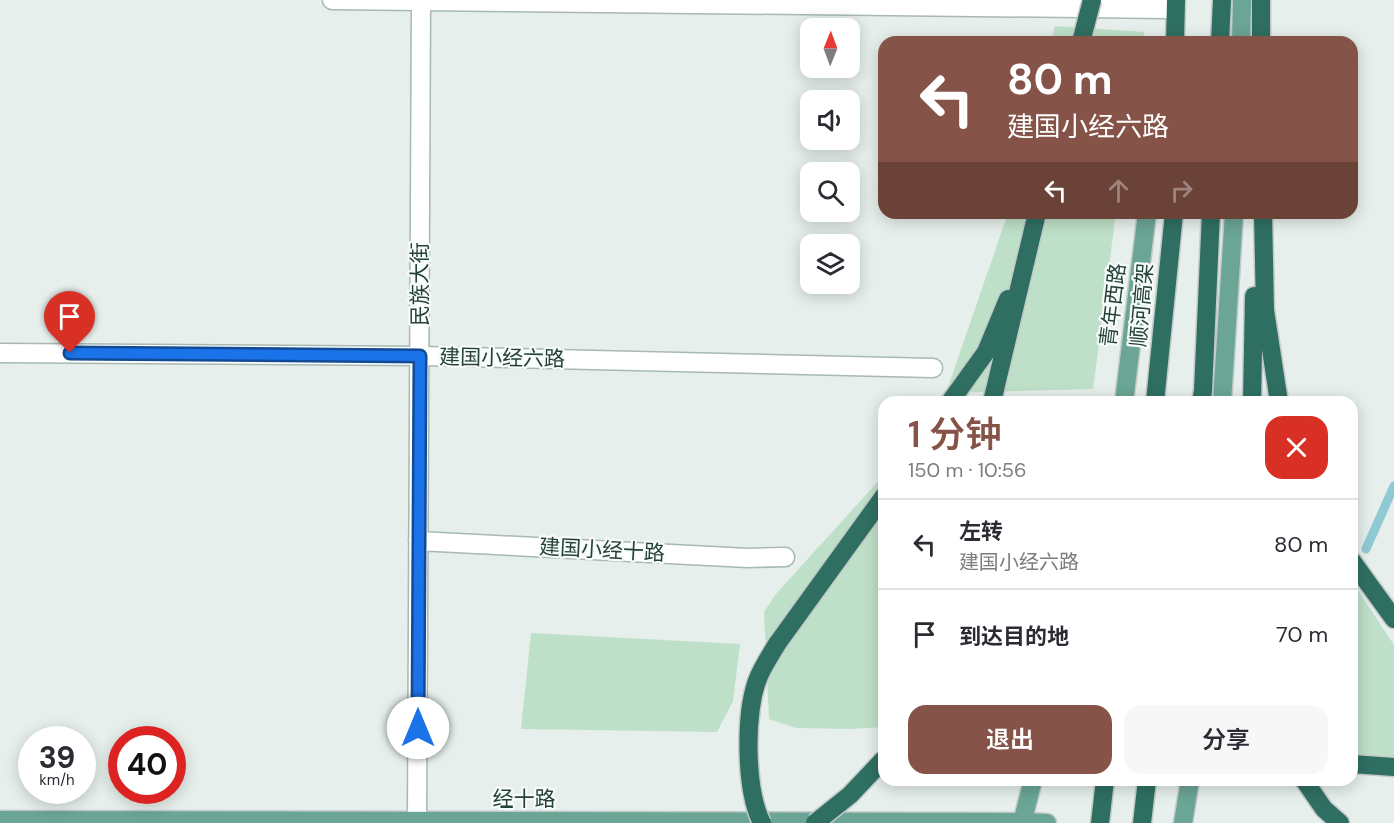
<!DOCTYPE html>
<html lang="zh">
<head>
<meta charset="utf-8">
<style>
	:root { --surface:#fff; --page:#f7f7f7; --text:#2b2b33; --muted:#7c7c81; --line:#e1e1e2; --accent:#855347 }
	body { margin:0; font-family:"DM Sans","Noto Sans SC",sans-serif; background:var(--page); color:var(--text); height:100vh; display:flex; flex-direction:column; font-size:22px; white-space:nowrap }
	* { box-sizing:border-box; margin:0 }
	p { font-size:20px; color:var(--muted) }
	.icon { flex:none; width:33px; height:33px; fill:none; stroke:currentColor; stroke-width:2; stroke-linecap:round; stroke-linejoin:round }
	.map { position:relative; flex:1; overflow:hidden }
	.side { position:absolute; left:878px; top:396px; width:480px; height:390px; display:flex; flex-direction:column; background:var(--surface); border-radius:18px; box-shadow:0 3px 15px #0003 }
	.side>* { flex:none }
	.top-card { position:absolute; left:878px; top:36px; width:480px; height:183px; border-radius:18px; box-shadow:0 3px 15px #0003; background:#855347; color:#fff; overflow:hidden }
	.needle { width:39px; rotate:1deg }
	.tools { position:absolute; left:800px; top:18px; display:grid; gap:12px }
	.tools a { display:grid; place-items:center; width:60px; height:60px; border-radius:12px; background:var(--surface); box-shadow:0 3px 15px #0003; font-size:30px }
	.speed { position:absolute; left:18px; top:726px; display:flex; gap:12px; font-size:30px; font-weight:700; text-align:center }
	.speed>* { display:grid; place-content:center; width:78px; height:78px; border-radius:50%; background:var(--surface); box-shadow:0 3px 15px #0003; line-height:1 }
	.speed small { font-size:15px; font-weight:400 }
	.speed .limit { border:9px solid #d22; background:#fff; color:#111 }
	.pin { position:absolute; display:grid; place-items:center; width:51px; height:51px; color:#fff; margin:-62px -26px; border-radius:50% 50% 50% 0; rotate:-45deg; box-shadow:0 0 6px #0007 }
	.pin .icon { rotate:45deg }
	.me { position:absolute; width:66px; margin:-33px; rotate:0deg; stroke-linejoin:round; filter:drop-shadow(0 0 4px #0008) }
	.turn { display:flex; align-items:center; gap:21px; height:126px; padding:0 30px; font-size:27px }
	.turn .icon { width:78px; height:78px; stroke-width:2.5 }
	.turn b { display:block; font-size:42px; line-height:51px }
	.lanes { display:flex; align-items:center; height:57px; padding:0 30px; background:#0003; justify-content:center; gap:30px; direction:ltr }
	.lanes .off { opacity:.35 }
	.round { display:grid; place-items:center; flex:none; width:63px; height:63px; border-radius:18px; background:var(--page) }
	.summary { display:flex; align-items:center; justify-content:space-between; height:102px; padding:0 30px }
	h1 { font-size:36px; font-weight:600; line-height:45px; color:var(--accent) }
	.primary-button { display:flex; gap:12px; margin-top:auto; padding:12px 30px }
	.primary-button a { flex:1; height:69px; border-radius:18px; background:var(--accent); color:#fff; font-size:24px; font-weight:600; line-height:69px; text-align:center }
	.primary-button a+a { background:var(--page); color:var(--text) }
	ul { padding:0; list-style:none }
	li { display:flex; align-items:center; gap:18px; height:90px; padding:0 30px; border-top:2px solid var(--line) }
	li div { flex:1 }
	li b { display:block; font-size:22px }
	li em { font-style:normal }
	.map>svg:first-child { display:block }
	.green { fill:#bfe0c8 }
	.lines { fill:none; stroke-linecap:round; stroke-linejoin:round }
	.stream { stroke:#8ec9d4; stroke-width:9 }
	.minor-casing { stroke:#a8b8b2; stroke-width:21 }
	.major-casing { stroke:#c2cac8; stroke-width:21 }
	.highway-casing { stroke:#c2cac8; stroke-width:21 }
	.minor { stroke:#fff; stroke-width:18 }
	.major { stroke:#6aa596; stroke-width:18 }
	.highway { stroke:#2f6f62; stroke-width:18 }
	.highway-bridge-casing { stroke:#c2cac8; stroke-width:21; stroke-linecap:butt }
	.highway-bridge { stroke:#2f6f62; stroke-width:18 }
	.route-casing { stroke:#114b97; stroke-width:15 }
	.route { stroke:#1a73e8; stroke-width:10 }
	.labels { text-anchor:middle; stroke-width:4.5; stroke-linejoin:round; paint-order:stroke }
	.street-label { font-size:21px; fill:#24423a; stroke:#f7fbf9 }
</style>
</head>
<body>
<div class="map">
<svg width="1394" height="823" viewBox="0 0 1394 823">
	<rect width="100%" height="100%" fill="#e6efeb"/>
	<path class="green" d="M1055,26l89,6 -1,10h-92z
		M1008,213h108l-23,176 -147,4z
		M883,476v251l-32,2 -55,-1 -27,-9 -5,-107 11,-17z
		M1352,581l42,64v115l-42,-2z
		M531,633l209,11 -7,57 -16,31 -196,-3z"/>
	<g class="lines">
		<path class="stream" d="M1366,549l28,-63"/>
		<defs>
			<path id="minor" d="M332,0l837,9
				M0,353l420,3 513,12
				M418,541l330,17 37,-1
				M417,821l4,-821"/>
			<path id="major" d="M1241,42l1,-42
				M1124,402l23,-189
				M1222,402l12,-189
				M0,820l1023,2 24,1
				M1022,823l11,-43
				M1183,823l7,-43"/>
			<path id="highway" d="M1175,42l1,-42
				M1220,42l2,-42
				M1261,42v-42
				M1263,213l2,97 14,92
				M950,402l36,-50 22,-53
				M992,402l45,-189
				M1155,402l19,-189
				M1201,402l2,-11 8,-178
				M1252,402l2,-106
				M1352,561l42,58
				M777,644l107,-148
				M1352,764l42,3
				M1304,780l20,29 16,14
				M1100,823l5,-43
				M1142,823l5,-43"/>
		</defs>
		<use href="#minor" class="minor-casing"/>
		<use href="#major" class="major-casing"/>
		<use href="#highway" class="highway-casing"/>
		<use href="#minor" class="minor"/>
		<use href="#major" class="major"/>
		<use href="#highway" class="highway"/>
		<defs>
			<path id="highway-bridge" d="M1081,42l11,-42
				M762,823c-17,-33 -18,-113 -3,-147 5,-11 12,-22 18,-32
				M815,823l35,-28 34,-36"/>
		</defs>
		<use href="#highway-bridge" class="highway-bridge-casing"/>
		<use href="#highway-bridge" class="highway-bridge"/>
	</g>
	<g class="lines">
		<defs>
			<path id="route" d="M70,353l350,3 -2,372"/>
		</defs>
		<use href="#route" class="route-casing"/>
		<use href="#route" class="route"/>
	</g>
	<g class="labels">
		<g class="street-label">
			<text transform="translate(420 284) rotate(-90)" y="7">民族大街</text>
			<text transform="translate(1113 305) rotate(-83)" y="7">青年西路</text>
			<text transform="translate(1142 305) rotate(-85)" y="7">顺河高架</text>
			<text transform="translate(502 358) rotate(1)" y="7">建国小经六路</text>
			<text transform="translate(602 550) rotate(3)" y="7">建国小经十路</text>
			<text x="524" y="806">经十路</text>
		</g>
	</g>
</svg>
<div class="tools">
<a><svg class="needle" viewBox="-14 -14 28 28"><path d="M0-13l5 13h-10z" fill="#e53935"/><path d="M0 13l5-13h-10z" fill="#7c7c81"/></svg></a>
<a><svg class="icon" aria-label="sound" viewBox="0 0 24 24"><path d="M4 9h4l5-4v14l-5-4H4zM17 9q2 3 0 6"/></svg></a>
<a><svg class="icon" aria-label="search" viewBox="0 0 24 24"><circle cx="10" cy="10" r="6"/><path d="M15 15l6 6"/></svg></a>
<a><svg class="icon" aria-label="layers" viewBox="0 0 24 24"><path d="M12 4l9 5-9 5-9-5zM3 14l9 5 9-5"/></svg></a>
</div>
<div class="speed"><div>39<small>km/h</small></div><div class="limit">40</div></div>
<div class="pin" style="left:70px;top:353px;background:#d93025"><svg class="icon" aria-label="arrive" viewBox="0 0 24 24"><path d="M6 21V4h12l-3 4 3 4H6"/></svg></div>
<svg class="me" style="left:418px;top:728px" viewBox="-20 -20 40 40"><circle r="19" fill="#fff"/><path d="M0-13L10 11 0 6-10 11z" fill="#1a73e8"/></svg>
<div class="top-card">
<div class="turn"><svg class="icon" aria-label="left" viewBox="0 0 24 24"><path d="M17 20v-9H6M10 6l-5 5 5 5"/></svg><div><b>80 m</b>建国小经六路</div></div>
<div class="lanes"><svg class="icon" aria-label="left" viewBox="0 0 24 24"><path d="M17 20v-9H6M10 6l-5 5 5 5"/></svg><svg class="icon off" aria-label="ahead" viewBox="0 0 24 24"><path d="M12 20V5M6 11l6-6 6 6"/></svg><svg class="icon off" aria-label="right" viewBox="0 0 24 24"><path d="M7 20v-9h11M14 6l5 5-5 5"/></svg></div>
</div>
<section class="side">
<div class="summary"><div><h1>1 分钟</h1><p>150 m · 10:56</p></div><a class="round" style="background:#d93025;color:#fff"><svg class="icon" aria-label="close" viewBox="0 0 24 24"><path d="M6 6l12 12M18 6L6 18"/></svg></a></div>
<ul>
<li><svg class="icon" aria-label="left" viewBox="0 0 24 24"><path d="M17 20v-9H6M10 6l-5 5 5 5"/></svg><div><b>左转</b><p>建国小经六路</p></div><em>80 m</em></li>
<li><svg class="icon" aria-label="arrive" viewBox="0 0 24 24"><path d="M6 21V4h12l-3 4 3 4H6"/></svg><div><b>到达目的地</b></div><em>70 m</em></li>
</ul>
<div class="primary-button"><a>退出</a><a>分享</a></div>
</section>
</div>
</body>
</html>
